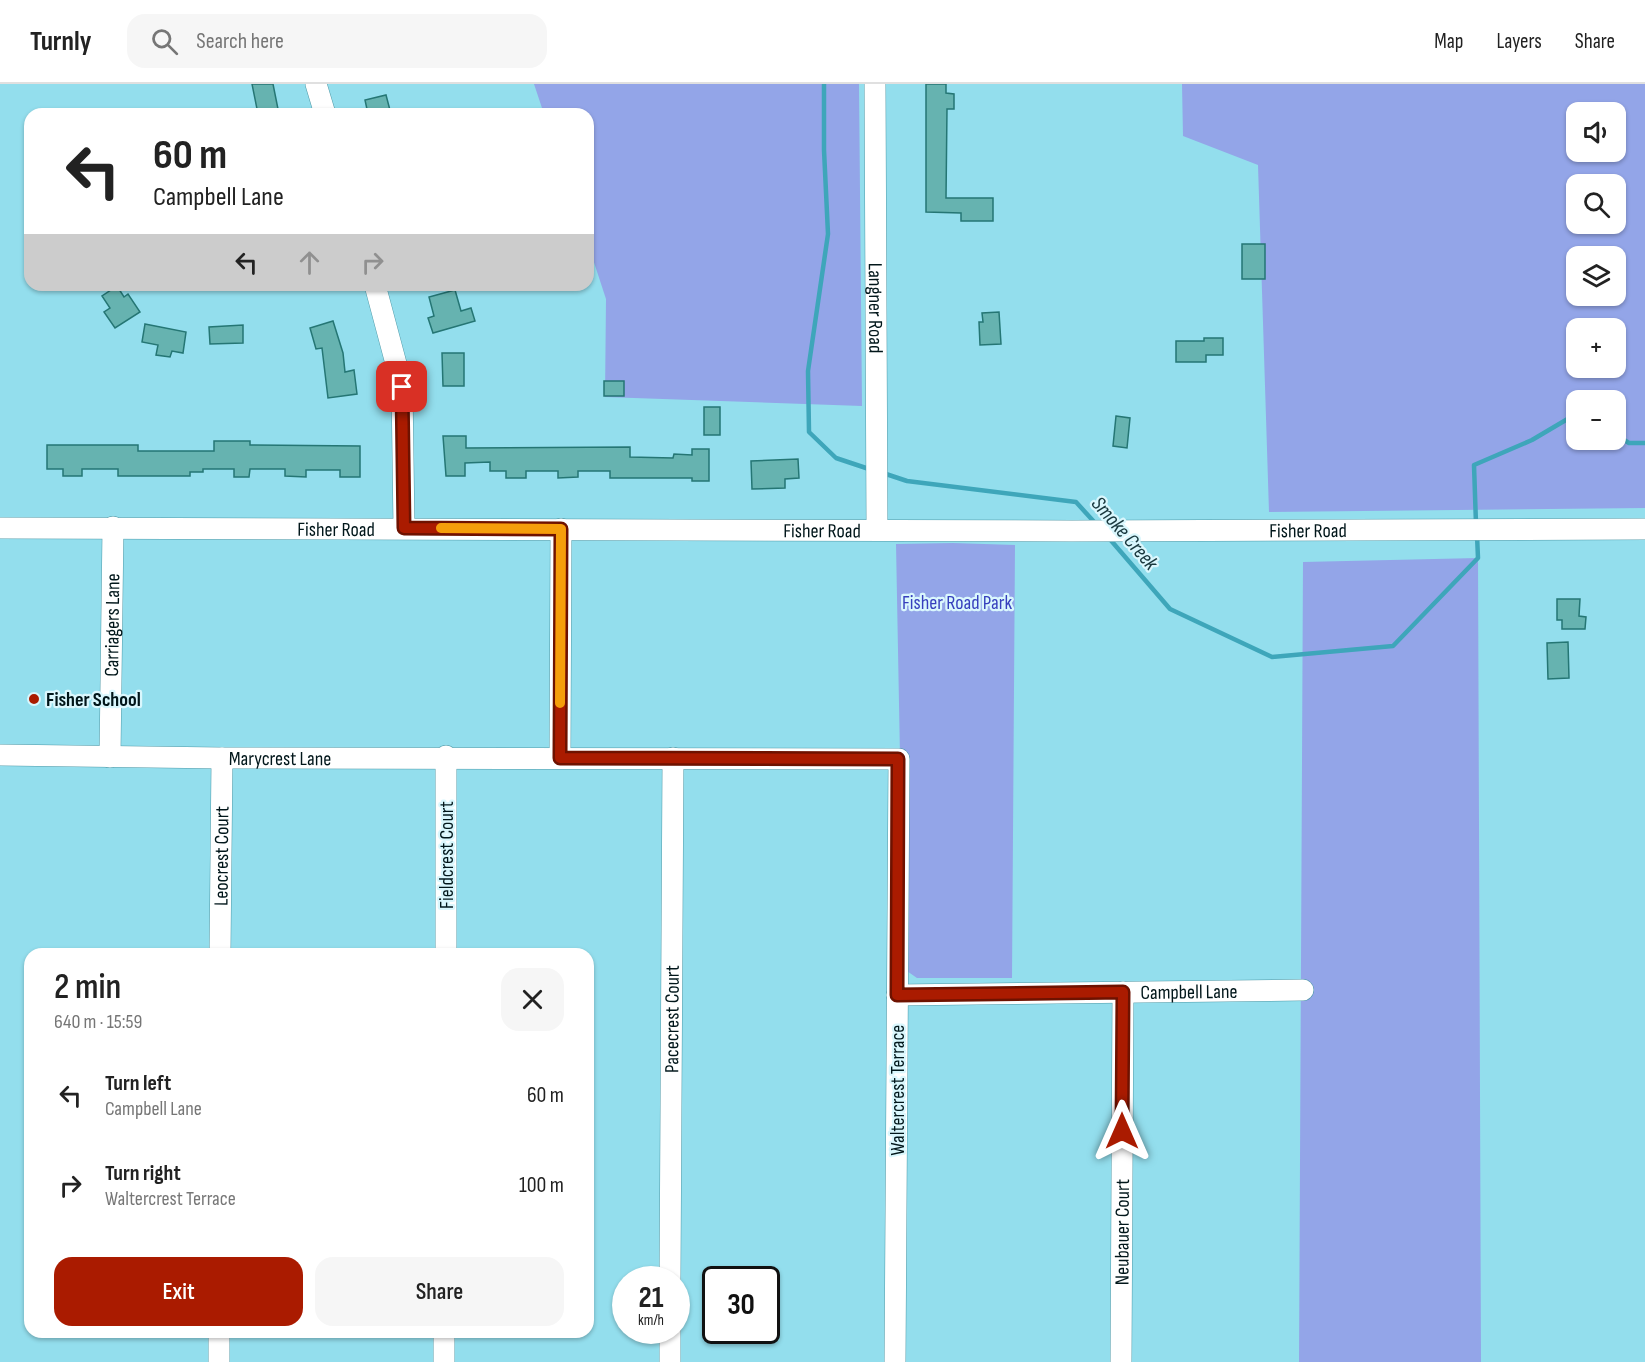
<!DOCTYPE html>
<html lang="en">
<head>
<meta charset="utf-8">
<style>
	:root { --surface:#fff; --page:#f6f6f6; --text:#222; --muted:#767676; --line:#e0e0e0; --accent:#aa1b00 }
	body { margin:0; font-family:"Sofia Sans Condensed",sans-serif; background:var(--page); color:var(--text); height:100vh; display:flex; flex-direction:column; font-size:22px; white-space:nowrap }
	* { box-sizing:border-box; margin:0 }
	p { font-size:20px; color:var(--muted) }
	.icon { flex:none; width:33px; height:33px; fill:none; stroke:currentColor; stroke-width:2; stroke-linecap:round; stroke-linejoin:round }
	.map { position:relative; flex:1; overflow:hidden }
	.panel { position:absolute; left:24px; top:864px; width:570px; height:390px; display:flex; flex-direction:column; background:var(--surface); border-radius:18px; box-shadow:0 2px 4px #0004 }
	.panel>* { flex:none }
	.top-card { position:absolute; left:24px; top:24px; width:570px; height:183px; border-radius:18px; box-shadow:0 2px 4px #0004; background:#fff; color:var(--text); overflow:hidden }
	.buttons { position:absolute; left:1566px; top:18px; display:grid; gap:12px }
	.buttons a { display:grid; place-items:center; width:60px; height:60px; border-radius:12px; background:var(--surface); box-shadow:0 2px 4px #0004; font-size:30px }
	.speed { position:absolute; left:612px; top:1182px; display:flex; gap:12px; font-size:30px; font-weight:700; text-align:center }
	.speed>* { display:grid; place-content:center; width:78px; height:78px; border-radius:50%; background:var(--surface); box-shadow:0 2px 4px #0004; line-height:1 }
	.speed small { font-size:15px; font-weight:400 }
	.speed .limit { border:3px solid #111; border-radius:9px; background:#fff; color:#111 }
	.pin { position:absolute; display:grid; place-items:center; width:51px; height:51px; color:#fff; margin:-26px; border-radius:12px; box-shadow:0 3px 9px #0006 }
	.me { position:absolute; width:66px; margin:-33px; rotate:0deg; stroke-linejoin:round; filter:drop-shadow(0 0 4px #0008) }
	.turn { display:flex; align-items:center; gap:21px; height:126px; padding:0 30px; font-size:27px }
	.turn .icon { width:78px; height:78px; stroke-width:2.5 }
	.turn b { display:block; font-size:42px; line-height:51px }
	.lanes { display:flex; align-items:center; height:57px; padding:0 30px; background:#0003; justify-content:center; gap:30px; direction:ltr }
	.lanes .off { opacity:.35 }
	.round { display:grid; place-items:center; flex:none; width:63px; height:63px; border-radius:18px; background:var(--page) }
	.headline { display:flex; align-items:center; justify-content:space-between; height:102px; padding:0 30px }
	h1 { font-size:36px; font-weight:600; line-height:45px }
	.primary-button { display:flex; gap:12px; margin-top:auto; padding:12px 30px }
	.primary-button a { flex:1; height:69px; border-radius:18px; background:var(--accent); color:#fff; font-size:24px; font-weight:600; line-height:69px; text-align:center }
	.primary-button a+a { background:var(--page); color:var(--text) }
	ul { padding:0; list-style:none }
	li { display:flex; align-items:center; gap:18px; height:90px; padding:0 30px }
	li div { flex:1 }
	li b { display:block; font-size:22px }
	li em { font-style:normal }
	header { display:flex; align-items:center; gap:36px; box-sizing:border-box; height:84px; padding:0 30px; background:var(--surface); border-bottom:2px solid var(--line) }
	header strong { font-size:28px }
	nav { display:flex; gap:33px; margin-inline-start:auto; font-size:21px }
	.search { width:420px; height:54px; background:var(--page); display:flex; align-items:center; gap:15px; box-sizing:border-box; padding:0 21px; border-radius:18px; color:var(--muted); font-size:22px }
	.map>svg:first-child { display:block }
	.green { fill:#93a5e8; fill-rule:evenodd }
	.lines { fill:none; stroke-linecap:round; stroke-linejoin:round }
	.stream { stroke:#3ea6ba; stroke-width:4.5 }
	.building { fill:#66b3b0; stroke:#257674; stroke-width:1.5 }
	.minor-casing { stroke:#4f99a7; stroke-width:22 }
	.minor { stroke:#fff; stroke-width:21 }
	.route-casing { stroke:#6e1200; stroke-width:15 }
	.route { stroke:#aa1b00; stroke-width:10 }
	.slow { stroke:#f59e0b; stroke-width:10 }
	.poi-dot { fill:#aa1b00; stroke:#daf7fd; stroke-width:2 }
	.labels { text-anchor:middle; stroke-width:4.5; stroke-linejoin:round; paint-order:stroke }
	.street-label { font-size:20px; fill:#01161a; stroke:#daf7fd }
	.park-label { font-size:20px; fill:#363fbd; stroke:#daf7fd }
	.poi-label { font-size:20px; font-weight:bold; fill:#01161a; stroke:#daf7fd; text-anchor:start }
	.water-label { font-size:21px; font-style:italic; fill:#19383e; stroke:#daf7fd }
</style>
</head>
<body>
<header>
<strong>Turnly</strong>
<div class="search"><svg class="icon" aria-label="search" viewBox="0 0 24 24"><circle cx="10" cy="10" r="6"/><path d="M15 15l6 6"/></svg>Search here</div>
<nav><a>Map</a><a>Layers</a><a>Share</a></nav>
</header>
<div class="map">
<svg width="1645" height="1278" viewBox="0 0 1645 1278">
	<rect width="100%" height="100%" fill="#93deed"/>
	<path class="green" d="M534,0h325l3,322 -257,-9 1,-98 -18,-55v-130h-44z
		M1182,0h463v424l-376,4 -11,-347 -75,-29zM1576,28h40v40h-40zM1576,100h40v40h-40zM1576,172h40v40h-40zM1576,244h40v40h-40zM1576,316h40v40h-40z
		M953,459l62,2 -3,433h-95l-13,-9 -8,-425z
		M1478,474l3,804h-182l4,-800z"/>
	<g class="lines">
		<path class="stream" d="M824,0v66l4,84 -20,137 1,61 27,26 33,11
			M1616,351l13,8h16
			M883,389l24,8 169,21 20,22
			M1476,440l-2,-59 58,-25 44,-26
			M1108,453l62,72 102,48 121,-11 85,-88 -1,-23"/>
	</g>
	<path class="building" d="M252,0h21l6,30h-21z
		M926,0h20v9l8,1v15h-7l-1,89h47v23h-32v-8l-35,-1z
		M386,11l5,19h-23l-3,-14z
		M1242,160h23v35h-23z
		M117,202l7,11 4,-3 12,18 -25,16 -11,-16 6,-4 -8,-12z
		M455,206l6,21 10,-3 4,13 -42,12 -5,-15 6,-2 -5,-19z
		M999,228l2,32 -21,1 -1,-23h4l-1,-9z
		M333,237l10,32 2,19 9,-2 3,24 -29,4 -6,-50 -6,1 -6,-21z
		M145,240l41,8 -3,21 -11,-2 -2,6 -14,-2 2,-10 -16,-3z
		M243,241v18l-33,1 -1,-17z
		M1204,254h19v17h-17v7h-30v-21h28z
		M442,269h22v33h-21z
		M604,297h20v15h-20z
		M704,323h16v28h-16z
		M1116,332l14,2 -3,30 -14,-2z
		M443,352h23v12l164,-1v10l43,1 1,-4 18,1v-6h17v32h-17v-3h-82v-7h-32v6l-20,1v-7h-32v7h-20v-7h-16v-9l-25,1v13h-19z
		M214,357h36v4l110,1v31h-20v-7h-34v7l-21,-1v-7h-35l-1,8h-15v-8h-31v3h-13v4h-72v-7h-36v7h-19v-7h-16v-24h91v6h76z
		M798,375l1,19 -14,1v9l-33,1 -1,-28z
		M1557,515h23l-1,17 7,1 -1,12h-23v-9h-5z
		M1568,558l1,36 -21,1 -1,-36z"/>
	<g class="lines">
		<defs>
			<g id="minor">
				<path d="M316,0l9,30"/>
				<path id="s1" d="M875,0l2,446"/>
				<path d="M375,201l27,101 2,142"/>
				<path id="s2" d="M0,444l1072,3 573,-2"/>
				<path id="s3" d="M0,671l222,3 677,1 -4,603"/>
				<path id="s4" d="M110,673l3,-230"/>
				<path d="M560,674l1,-229"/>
				<path id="s5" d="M220,870l2,-196"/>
				<path d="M446,870v-198"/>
				<path id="s6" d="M897,911l406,-5"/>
				<path id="s7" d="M670,1196l3,-522"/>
				<path d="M219,1248v30"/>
				<path d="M444,1278v-30"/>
				<path d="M670,1278v-32"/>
				<path id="s8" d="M1121,1278l2,-370"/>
			</g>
		</defs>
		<use href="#minor" class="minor-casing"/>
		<use href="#minor" class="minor"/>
	</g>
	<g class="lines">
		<defs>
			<path id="route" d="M402,303l2,141 157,1 -1,229 338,1 -1,236 226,-3 -1,139"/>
		</defs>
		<use href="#route" class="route-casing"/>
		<use href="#route" class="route"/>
		<path class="slow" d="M441,444l120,1 -1,174"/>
	</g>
	<circle class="poi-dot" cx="34" cy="615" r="6"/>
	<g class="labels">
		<g class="street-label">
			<text dy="7" stroke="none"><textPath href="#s1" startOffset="224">Langner Road</textPath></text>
			<text dy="7" stroke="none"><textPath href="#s2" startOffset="336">Fisher Road</textPath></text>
			<text dy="7" stroke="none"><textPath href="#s2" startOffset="822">Fisher Road</textPath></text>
			<text dy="7" stroke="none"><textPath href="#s2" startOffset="1308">Fisher Road</textPath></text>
			<text dy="7" stroke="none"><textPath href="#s4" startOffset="132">Carriagers Lane</textPath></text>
			<text dy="7" stroke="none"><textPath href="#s3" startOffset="280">Marycrest Lane</textPath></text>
			<text transform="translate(446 771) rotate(-90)" y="7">Fieldcrest Court</text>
			<text dy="7" stroke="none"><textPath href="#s5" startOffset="98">Leocrest Court</textPath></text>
			<text dy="7" stroke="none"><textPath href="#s6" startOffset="292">Campbell Lane</textPath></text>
			<text dy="7" stroke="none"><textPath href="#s7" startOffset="261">Pacecrest Court</textPath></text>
			<text transform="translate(897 1006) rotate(-90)" y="7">Waltercrest Terrace</text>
			<text dy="7" stroke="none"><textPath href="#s8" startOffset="130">Neubauer Court</textPath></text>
		</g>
		<g class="park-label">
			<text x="957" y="525">Fisher Road Park</text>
		</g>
		<g class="poi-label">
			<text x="46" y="622">Fisher School</text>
		</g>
		<g class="water-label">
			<text transform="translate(1125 449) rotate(49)" y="7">Smoke Creek</text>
		</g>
	</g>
</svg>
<div class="buttons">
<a><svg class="icon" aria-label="sound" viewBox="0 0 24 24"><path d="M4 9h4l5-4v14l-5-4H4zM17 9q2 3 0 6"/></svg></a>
<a><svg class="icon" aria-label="search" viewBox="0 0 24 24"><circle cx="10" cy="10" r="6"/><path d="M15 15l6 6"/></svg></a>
<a><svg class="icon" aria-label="layers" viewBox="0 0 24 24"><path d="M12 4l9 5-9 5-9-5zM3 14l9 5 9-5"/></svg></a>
<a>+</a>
<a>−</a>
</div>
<div class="speed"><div>21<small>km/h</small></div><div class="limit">30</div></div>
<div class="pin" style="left:402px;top:303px;background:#d93025"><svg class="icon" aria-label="arrive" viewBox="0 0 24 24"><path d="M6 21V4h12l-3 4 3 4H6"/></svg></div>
<svg class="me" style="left:1122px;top:1047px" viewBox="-20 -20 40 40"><path d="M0-17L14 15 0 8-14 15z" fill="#aa1b00" stroke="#fff" stroke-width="4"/></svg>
<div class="top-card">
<div class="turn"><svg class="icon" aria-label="left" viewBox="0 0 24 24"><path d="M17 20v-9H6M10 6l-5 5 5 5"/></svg><div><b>60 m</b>Campbell Lane</div></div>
<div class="lanes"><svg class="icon" aria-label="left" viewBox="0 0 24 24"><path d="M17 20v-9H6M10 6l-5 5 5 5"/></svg><svg class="icon off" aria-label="ahead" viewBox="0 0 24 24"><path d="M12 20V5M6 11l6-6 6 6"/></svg><svg class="icon off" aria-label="right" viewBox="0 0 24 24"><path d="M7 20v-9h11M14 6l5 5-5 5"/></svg></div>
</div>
<section class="panel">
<div class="headline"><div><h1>2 min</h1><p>640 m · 15:59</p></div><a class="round"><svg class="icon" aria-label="close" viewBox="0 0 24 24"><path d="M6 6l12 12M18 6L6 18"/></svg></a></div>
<ul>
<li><svg class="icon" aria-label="left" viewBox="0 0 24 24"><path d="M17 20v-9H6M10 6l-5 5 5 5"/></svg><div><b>Turn left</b><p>Campbell Lane</p></div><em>60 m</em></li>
<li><svg class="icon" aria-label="right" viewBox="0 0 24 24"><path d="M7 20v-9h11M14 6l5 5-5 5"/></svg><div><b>Turn right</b><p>Waltercrest Terrace</p></div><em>100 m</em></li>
</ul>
<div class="primary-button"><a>Exit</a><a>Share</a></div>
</section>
</div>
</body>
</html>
